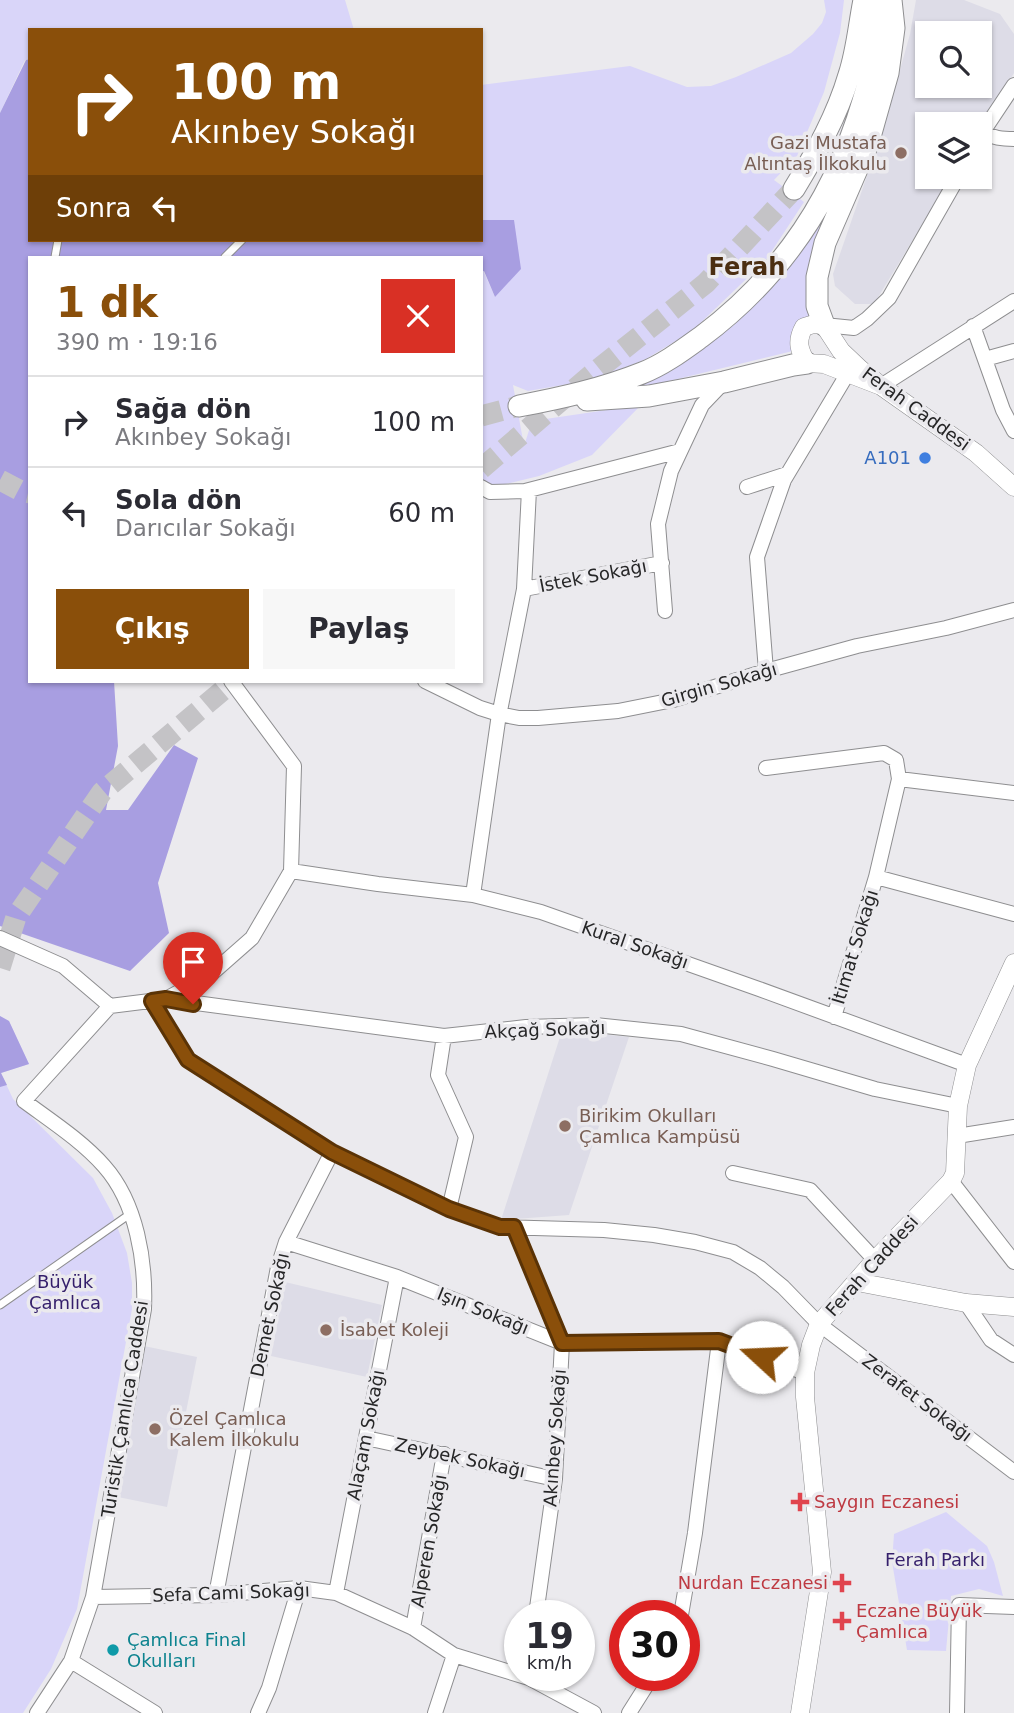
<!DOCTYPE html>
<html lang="tr">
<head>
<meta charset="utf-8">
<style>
	:root { --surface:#fff; --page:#f7f7f7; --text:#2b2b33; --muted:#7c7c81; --line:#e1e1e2; --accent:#8a4f0a }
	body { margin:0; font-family:"DejaVu Sans",sans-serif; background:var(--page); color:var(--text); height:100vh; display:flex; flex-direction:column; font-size:26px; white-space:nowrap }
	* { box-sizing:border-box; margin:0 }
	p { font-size:23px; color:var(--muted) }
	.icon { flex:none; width:38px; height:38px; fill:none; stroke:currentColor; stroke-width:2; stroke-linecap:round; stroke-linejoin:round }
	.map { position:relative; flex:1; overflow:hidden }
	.drawer { position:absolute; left:28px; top:256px; width:455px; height:427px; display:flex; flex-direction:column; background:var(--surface); border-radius:0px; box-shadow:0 2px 5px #0004 }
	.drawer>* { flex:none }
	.top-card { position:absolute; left:28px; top:28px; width:455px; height:214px; border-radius:0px; box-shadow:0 2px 5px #0004; background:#8a4f0a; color:#fff; overflow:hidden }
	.fabs { position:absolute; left:915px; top:21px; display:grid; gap:14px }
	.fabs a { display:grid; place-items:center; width:77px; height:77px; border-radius:0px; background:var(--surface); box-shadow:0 2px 5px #0004; font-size:35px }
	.speed { position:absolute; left:504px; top:1600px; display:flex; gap:14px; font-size:35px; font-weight:700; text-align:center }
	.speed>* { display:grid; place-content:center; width:91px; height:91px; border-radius:50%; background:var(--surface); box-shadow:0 2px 5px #0004; line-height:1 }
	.speed small { font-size:18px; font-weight:400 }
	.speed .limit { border:10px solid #d22; background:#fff; color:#111 }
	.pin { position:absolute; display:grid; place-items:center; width:60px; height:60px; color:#fff; margin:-72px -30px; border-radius:50% 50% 50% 0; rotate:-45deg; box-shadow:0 0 7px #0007 }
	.pin .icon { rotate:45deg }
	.me { position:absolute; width:77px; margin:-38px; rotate:290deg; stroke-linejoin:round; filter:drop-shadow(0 0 5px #0008) }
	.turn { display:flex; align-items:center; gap:24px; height:147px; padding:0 28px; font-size:32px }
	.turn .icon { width:91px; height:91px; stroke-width:2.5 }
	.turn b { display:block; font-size:49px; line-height:60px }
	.then { display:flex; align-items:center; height:66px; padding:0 28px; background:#0003; gap:14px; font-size:26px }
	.round { display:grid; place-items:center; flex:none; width:74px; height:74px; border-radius:0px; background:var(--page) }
	.summary { display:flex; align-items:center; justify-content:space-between; height:119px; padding:0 28px }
	h1 { font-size:42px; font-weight:600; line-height:52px; color:var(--accent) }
	.button { display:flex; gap:14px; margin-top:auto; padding:14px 28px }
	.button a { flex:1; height:80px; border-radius:0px; background:var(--accent); color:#fff; font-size:28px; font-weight:600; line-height:80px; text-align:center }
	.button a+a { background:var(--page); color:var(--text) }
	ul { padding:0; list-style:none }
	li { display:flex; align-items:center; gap:21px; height:91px; padding:0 28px; border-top:2px solid var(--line) }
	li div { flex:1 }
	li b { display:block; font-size:26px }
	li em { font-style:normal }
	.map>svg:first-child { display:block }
	.built { fill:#dddce7; fill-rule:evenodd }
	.green { fill:#d9d5f9 }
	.forest { fill:#a89ee1 }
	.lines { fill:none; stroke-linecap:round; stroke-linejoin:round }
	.primary-tunnel { stroke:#c4c3c6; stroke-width:21; stroke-dasharray:21 10; stroke-linecap:butt }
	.service-casing { stroke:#8e8e90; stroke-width:9 }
	.minor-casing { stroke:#8e8e90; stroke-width:16 }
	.tertiary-casing { stroke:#8e8e90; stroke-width:19 }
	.primary-casing { stroke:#8e8e90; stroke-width:23 }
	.service { stroke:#fff; stroke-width:7 }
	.minor { stroke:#fff; stroke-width:14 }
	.tertiary { stroke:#fff; stroke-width:18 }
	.primary { stroke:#fff; stroke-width:21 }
	.route-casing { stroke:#5a3306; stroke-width:18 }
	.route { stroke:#8a4f0a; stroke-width:12 }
	.education-dot { fill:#8d6e63; stroke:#ebeaee; stroke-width:2.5 }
	.shop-dot { fill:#3f7fe0; stroke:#ebeaee; stroke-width:2.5 }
	.health-dot { fill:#e0444e; stroke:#ebeaee; stroke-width:2.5 }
	.culture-dot { fill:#0f9aa8; stroke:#ebeaee; stroke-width:2.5 }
	.labels { text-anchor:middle; stroke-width:7; stroke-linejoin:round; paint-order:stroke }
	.education-label { font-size:18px; fill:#785e54; stroke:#ebeaee; text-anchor:start }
	.street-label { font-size:18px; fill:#262627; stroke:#ebeaee }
	.shop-label { font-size:18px; fill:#366cbe; stroke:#ebeaee; text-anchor:end }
	.park-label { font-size:18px; fill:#341f6b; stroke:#ebeaee }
	.health-label { font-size:18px; fill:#be3a42; stroke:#ebeaee; text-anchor:start }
	.culture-label { font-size:18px; fill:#0d838f; stroke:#ebeaee; text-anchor:start }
	.district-label { font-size:24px; font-weight:bold; fill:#4b2e11; stroke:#ebeaee }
</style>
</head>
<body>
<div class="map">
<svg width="1014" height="1713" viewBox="0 0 1014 1713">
	<rect width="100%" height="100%" fill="#ebeaee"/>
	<path class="built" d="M916,0h48l36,14 14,20v39l-34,56v-5h-52v53h23l-77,127h-19l-20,-18 -2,-12 52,-150 25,-90zM928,33h52v53h-52z
		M608,1035l21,2 -60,178 -68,5 59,-183z
		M285,1282l97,23 -15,72 -96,-21z
		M144,1346l53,11 -30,150 -49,-10 9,-63z"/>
	<path class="green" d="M0,0h345l9,30h-324v29l-5,1 -25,53z
		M824,0h20l-4,33 -16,59 -27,64 -23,24 30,22 -38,58 -74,71 -46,28 -49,20 -69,12 -15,-6 11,61 8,-25 109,-16 -49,50 -53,21 -50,12 -8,-5v-211l2,-2 12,27 19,-77h-33v-135l149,-19 57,21 24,-1 25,-9 55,-24 22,-19 9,-11 4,-11z
		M841,189l-23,126 -13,33 -181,44 47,-21 63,-46 62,-67z
		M0,1016l9,5 20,43 -28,9 12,26 80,79 19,35 15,40 5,30v26l-55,300 -26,60 -28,44h-23z
		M946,1512l41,34 7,16 9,34 -24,-7 -28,7 -5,55 -39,-1 -15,-88 2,-28z"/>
	<path class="forest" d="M30,59v181h451v-20h33l7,49 -26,28 -11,-26 -3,1v-15h-451v424h84l4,65 -12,64h22l46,-65 24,13 -40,125 11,50 -39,38 -130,-45v-813l26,-53z
		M0,1016l9,5 20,43 -28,9 6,12 -7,2z"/>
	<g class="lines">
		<path class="primary-tunnel" d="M481,416l38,-10
			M481,469l110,-94 115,-92 88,-94
			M0,480l21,11 9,2
			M0,968l16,-51 86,-125 132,-111"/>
		<defs>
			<path id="service" d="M55,257l3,-17
				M225,257l17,-17
				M0,1305l130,-91"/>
			<path id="minor" d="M982,132c11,6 20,7 32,7
				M980,136l34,-51
				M824,325l30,3 13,-9 22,-21 69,-121
				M973,326l30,84 11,21
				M985,359l29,-8
				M881,386l133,-85
				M481,487l9,5 35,-1 155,-40
				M747,487l40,-13
				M524,589l138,-26
				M665,611l-7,-87 13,-53 31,-66 22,-23
				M766,671l-9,-114 27,-77 64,-107
				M425,681l55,27 19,6 20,4h19l80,-7 55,-11 93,-29 91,-25 89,-18 68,-18
				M766,768l118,-15 12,7 3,19
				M1014,793l-115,-14 -23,98 138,37
				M291,871l87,13 95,11 68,17 218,77 208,76
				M473,895l25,-174 26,-132 5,-99
				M0,938l63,28 47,40 -86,95c27,20 58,40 80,65 33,37 42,96 40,143l-51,288 -22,64 -34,52
				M166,999l278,37 82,-9 69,-2 86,9 92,25 102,30 83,17
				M152,1001l36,59 144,92 117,57 51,18 104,3 50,5 41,7 38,10 27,16 23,19 36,37 195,148
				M110,1006l56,-7 44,-24 42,-37 39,-67 3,-105 -63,-85
				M834,1017l42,-140
				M444,1036l-6,39 28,62 -17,72
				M957,1136l57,-9
				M733,1173l77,17 65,70
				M951,1181l63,81
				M514,1227l48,116 -7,136 -19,136
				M286,1242l111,35 165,66 157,-2 86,32
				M966,1303l25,37 23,15
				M366,1438l189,41
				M336,1593l61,-316
				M216,1595l62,-328 8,-25 46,-90
				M93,1597l123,-2 83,-7 37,5 77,35 41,27 75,23 65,35
				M681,1615l14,-82 24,-192
				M413,1628l31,-174
				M71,1661l84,52
				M258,1713l11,-25 30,-100
				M435,1713l19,-58
				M629,1713l24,-38
				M957,1713l2,-108 55,2"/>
			<path id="tertiary" d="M881,386l-57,-22 -17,-1c-8,-12 -11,-22 -3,-36l10,-3 10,1 17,26 19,18 21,17 95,67 38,34
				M857,1282l109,21 48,4
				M800,1713l22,-141 -17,-175v-24l6,-28 8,-21 56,-64 76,-79 4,-8 3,-67 9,-41 47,-102"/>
			<path id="primary" d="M794,189c22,-36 43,-73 55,-114 8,-24 10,-50 15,-75
				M824,325l-7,-19v-29l8,-34 43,-99 20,-71 6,-45 -3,-28
				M587,400l62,-4 75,-14 69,-17 14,-2
				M519,406c42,-8 83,-17 123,-33 21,-8 41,-23 59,-36 75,-56 126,-128 156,-217 11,-33 27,-86 23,-120"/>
		</defs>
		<use href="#service" class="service-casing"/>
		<use href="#minor" class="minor-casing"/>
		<use href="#tertiary" class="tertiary-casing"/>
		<use href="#primary" class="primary-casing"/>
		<use href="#service" class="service"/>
		<use href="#minor" class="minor"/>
		<use href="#tertiary" class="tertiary"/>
		<use href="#primary" class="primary"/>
	</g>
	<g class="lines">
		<defs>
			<path id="route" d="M193,1004l-27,-5 -14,2 36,59 144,92 117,57 51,18h14l48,116 157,-2 43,16"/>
		</defs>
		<use href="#route" class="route-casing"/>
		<use href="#route" class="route"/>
	</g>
	<g class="education-dot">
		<circle cx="901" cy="153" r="7"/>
		<circle cx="565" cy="1126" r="7"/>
		<circle cx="326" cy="1330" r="7"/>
		<circle cx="155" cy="1429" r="7"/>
	</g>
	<circle class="shop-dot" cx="925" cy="458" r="7"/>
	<g class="health-dot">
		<path d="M796.5 1491.5h7v7h7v7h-7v7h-7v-7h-7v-7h7z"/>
		<path d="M838.5 1572.5h7v7h7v7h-7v7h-7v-7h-7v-7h7z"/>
		<path d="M838.5 1610.5h7v7h7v7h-7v7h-7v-7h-7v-7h7z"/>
	</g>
	<circle class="culture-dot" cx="113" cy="1650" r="7"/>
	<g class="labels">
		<g class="education-label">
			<text x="887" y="149" text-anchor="end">Gazi Mustafa<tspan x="887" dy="21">Altıntaş İlkokulu</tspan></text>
			<text x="579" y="1122">Birikim Okulları<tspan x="579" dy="21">Çamlıca Kampüsü</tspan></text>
			<text x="340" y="1336">İsabet Koleji</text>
			<text x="169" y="1425">Özel Çamlıca<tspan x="169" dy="21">Kalem İlkokulu</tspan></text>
		</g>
		<g class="street-label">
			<text transform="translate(916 409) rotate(36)" y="6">Ferah Caddesi</text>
			<text transform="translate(593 576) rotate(-11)" y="6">İstek Sokağı</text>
			<text transform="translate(719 685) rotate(-16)" y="6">Girgin Sokağı</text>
			<text transform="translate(635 945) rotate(19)" y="6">Kural Sokağı</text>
			<text transform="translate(855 947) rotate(-73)" y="6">İtimat Sokağı</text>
			<text transform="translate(545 1030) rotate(-2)" y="6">Akçağ Sokağı</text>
			<text transform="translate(872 1266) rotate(-48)" y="6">Ferah Caddesi</text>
			<text transform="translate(483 1311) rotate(22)" y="6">Işın Sokağı</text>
			<text transform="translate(270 1315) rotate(-78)" y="6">Demet Sokağı</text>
			<text transform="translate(917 1398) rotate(37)" y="6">Zerafet Sokağı</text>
			<text transform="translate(125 1409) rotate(-81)" y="6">Turistik Çamlıca Caddesi</text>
			<text transform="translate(366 1435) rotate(-79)" y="6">Alaçam Sokağı</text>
			<text transform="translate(555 1438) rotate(-86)" y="6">Akınbey Sokağı</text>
			<text transform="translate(460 1458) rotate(12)" y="6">Zeybek Sokağı</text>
			<text transform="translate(429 1541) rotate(-80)" y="6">Alperen Sokağı</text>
			<text transform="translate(231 1593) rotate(-2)" y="6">Sefa Cami Sokağı</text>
		</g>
		<g class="shop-label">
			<text x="911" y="464">A101</text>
		</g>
		<g class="park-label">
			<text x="65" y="1288">Büyük<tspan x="65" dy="21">Çamlıca</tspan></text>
			<text x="935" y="1566">Ferah Parkı</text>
		</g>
		<g class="health-label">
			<text x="814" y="1508">Saygın Eczanesi</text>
			<text x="828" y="1589" text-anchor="end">Nurdan Eczanesi</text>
			<text x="856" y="1617">Eczane Büyük<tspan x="856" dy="21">Çamlıca</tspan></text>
		</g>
		<g class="culture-label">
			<text x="127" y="1646">Çamlıca Final<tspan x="127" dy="21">Okulları</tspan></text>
		</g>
		<g class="district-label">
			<text x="747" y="275">Ferah</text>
		</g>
	</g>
</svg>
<div class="fabs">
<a><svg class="icon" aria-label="search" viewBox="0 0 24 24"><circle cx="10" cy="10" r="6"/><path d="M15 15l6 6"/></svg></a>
<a><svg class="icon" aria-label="layers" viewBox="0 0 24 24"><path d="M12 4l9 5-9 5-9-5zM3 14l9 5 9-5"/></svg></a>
</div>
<div class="speed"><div>19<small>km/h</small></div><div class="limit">30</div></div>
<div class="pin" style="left:193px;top:1004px;background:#d93025"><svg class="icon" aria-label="arrive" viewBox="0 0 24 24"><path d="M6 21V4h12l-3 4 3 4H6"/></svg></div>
<svg class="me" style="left:762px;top:1357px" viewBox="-20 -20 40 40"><circle r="19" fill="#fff"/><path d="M0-13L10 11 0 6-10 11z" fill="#8a4f0a"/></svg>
<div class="top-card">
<div class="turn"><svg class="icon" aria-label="right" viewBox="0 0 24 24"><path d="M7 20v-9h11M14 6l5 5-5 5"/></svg><div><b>100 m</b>Akınbey Sokağı</div></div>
<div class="then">Sonra<svg class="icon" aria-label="left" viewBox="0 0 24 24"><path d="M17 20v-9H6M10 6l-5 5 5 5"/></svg></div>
</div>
<section class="drawer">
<div class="summary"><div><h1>1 dk</h1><p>390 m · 19:16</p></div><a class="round" style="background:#d93025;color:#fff"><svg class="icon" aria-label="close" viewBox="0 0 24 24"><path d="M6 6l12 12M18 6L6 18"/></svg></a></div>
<ul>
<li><svg class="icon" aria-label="right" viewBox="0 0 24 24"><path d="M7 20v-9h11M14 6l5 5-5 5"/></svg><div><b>Sağa dön</b><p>Akınbey Sokağı</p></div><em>100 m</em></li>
<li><svg class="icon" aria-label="left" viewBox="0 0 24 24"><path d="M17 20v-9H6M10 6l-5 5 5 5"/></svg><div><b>Sola dön</b><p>Darıcılar Sokağı</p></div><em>60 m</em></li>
</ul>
<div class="button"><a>Çıkış</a><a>Paylaş</a></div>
</section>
</div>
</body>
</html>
